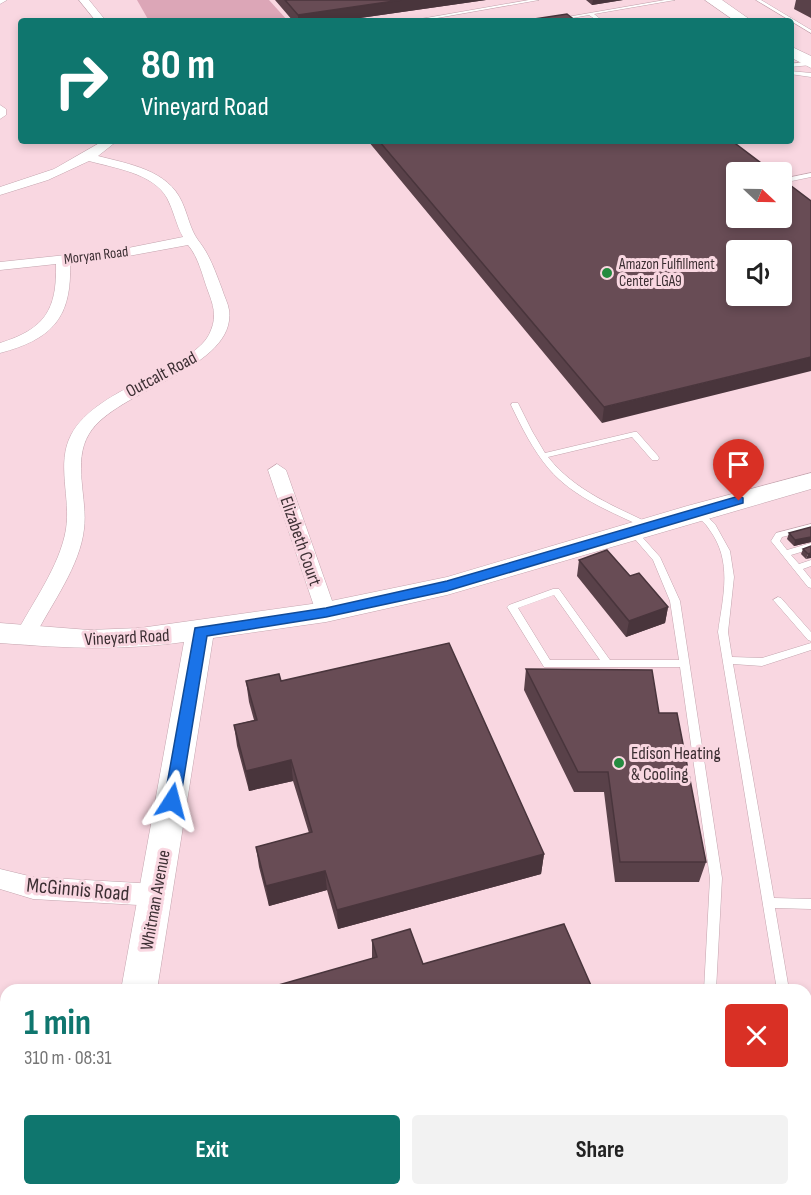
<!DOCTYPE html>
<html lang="en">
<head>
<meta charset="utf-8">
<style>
	:root { --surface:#fff; --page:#f2f2f2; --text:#222; --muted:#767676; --accent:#0f766e }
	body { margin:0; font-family:"Sofia Sans Condensed",sans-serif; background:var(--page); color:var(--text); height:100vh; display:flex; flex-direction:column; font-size:22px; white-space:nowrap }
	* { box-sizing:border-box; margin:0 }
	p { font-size:20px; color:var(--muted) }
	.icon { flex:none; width:33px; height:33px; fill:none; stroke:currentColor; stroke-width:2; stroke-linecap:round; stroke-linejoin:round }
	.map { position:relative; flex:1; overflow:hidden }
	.panel { position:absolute; left:0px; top:984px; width:812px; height:212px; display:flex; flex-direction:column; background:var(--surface); border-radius:18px 18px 0 0; box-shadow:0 3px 9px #0003 }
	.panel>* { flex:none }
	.banner { position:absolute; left:18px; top:18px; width:776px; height:126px; border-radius:6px; box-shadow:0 3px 9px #0003; background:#0f766e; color:#fff; overflow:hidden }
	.needle { width:39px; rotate:112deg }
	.fabs { position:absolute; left:726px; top:162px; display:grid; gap:12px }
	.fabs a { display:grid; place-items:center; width:66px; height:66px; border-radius:6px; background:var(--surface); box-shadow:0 3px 9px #0003; font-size:30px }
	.pin { position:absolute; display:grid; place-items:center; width:51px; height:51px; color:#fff; margin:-62px -26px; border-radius:50% 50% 50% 0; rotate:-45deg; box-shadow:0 0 6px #0007 }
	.pin .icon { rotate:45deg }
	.me { position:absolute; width:66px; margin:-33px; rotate:9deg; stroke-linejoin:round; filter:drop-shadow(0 0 4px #0008) }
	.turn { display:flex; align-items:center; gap:21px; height:126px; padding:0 24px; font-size:27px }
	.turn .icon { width:78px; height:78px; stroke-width:2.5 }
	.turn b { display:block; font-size:42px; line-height:51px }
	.round { display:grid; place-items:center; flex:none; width:63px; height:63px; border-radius:6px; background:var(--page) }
	.head { display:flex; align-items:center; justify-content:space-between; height:102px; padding:0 24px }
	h1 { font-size:36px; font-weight:700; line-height:45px; color:var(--accent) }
	.button { display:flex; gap:12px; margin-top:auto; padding:12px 24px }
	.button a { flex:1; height:69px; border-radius:6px; background:var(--accent); color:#fff; font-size:24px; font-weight:700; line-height:69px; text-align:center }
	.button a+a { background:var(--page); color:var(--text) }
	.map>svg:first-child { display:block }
	.green { fill:#dca6b7 }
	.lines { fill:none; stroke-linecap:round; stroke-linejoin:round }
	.lane-casing { stroke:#c4a4ae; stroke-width:1 }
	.street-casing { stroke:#c4a4ae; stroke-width:1 }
	.secondary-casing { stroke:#c4a4ae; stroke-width:1 }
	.lane { fill:#fff; fill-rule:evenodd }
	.street { fill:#fff; fill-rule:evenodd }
	.secondary { fill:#fff; fill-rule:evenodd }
	.wall { fill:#594149 }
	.shaded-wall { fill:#49353c }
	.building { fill:#684c55; stroke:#49353c; stroke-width:1.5; fill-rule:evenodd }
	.route { fill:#1a73e8; stroke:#114b97; stroke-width:1.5 }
	.poi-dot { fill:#258b40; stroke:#f9d7e1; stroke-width:2 }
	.labels { text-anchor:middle; stroke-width:6; stroke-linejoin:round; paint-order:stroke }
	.far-street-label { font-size:15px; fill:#3c2f33; stroke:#f9d7e1 }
	.far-poi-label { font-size:15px; fill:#3c2f33; stroke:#f9d7e1; text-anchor:start }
	.street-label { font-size:18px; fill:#3c2f33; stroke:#f9d7e1 }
	.poi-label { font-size:18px; fill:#3c2f33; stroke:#f9d7e1; text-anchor:start }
	.near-street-label { font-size:21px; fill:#3c2f33; stroke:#f9d7e1 }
</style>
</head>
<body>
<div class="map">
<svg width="811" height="1195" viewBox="0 0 811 1195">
	<rect width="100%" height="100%" fill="#f9d7e1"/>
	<path class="green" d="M137,0h132l19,21h-139z"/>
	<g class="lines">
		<defs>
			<path id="lane" d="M529,0h10l-119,21h-11z
				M665,0h10l-81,14 9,7h-5l-9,-6 -34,6h-11z
				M756,0h5l50,30v3z
				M653,20h4v1h-6z
				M811,61v4l-21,2v-3z
				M790,71l21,2v4l-21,-3z
				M811,173v4l-29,6v-4z
				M512,403h6l14,28 13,22 89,-21h3l21,24 1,2 -1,2h-6l-20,-23 -84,20c27,34 66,49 103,67l1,2 -1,2h-6c-33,-16 -71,-30 -96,-59 -16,-19 -27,-41 -38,-64z
				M697,509l3,1 15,14 15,27 4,26 -6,55 4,25 30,1 49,-15v7l-49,16 -29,-2 41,234 37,1v10l-36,-1 14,82h-12l-59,-358c5,-36 15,-71 -9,-103 -4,-7 -11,-11 -16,-17z
				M811,524v6l-29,7 -2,4 7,9 24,-7v6l-20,6 8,9 12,-4v6l-8,3 8,10v9l-3,-1 -37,-46 5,-8z
				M632,528l3,1 25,28 20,44 42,277 -6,112h-12l6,-112 -30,-211h-136l-37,-60 2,-2 44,-16h6l51,71h69l-9,-59 -17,-41 -25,-29zM554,595l46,65h-50l-32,-52z
				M778,597l3,1 30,34v9l-3,-1 -33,-38 -2,-2z
				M806,1089l5,3v30l-5,-1z"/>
			<path id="street" d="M0,0h7l-7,4z
				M79,0h10l17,21h-10z
				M0,105l6,4v6l-6,4z
				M103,141h14l-19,15c31,8 70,14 84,46 6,13 8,27 16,38 12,15 17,31 24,49 2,7 6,14 7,21 8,59 -113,79 -140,124 -17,28 -1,65 -5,95 -4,37 -32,74 -49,107l-3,5 -7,2 -7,-2 -3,-5c17,-33 45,-70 51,-107 5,-31 -10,-65 5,-94 26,-50 127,-66 140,-105 6,-14 2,-26 -3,-39 -6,-16 -9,-33 -20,-46l-65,12 -53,6c2,54 -17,76 -70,90v-10c45,-14 57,-33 56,-79l-56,6v-8l123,-13 60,-12c-7,-12 -9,-26 -16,-39 -14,-25 -53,-30 -78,-37l-41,19 -48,15v-8l54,-18z
				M277,464l9,6 50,142 -3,5h-14l-3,-5 -48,-142z
				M0,869l33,8 123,7 9,3 3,8 -3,8 -9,3 -123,-7 -33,-10z
				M0,1136h6v28h-6z"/>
			<path id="secondary" d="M705,0h17l30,21h-17z
				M790,46l21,10v12l-21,-11z
				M811,473v16l-364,106 -121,27 -113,16 -56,352h-36l63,-348c-67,9 -117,6 -184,1v-20l89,7 51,-2 186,-26 121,-25 240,-71z
				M86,1190h40l-1,5h-40z"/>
		</defs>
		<use href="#lane" class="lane-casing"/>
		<use href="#street" class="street-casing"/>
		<use href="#secondary" class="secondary-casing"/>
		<use href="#lane" class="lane"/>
		<use href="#street" class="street"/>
		<use href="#secondary" class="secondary"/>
	</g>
	<path class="wall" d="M275,0h211l-147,21h-46z
		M586,0h37l-31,5z
		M796,0h15v18l-17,-9z
		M368,141h364l-130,282z
		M811,527v15l-17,4 -7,-7 2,-6z
		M811,546l-5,13 -5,-5 2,-5z
		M579,560l51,16 38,31 -3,16 -39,14 -49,-61z
		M526,669l133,44 47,149 -7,20h-84l-11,-90h-30l-50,-102z
		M246,681h35l263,173 -3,20 -203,55 -11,-39 -58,16 -10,-39 -3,-20 53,-14 -16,-52 -44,10 -12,-45 -3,-21 20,-5 -5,-18z
		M372,940l51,24 -51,-6z
		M257,1190h364l-16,5h-347z"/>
	<path class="shaded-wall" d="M401,0h85l-147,21h-41v-6z
		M593,0h30l-31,5z
		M811,357v14l-209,52 2,-16z
		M811,537v5l-17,4 1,-6z
		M811,553v5l-5,1 2,-5z
		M668,607l-3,16 -39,14 3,-16z
		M291,760l2,21 -44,10 -3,-20z
		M544,854l-3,20 -203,55 -1,-19z
		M325,871l2,19 -58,16 -3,-20z
		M423,1190h23l-1,5h-39z
		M579,1190h42l-16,5h-43z"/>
	<path class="building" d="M285,0h116l-103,15z
		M567,14l9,7h-55z
		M379,141h353l41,31h-37v46h46v-39l29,22v156l-207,50zM736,250h46v46h-46z
		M811,527v10l-16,3 -6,-7z
		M811,546v7l-3,1 -5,-5z
		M607,550l23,26 9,-3 29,34 -39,14 -50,-61z
		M449,643l95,211 -207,56 -12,-39 -59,15 -10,-39 56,-15 -21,-72 -45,11 -12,-46 23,-5 -11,-39 33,-7 2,7z
		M526,669l126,1 7,43h18l29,149h-86l-12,-90h-30z
		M564,924l29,66h-332l116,-33 -5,-17 38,-11 13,35z
		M257,1190h166l-17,5h-148z
		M449,1190h130l-17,5h-112z"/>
	<path class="route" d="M739,496l4,2v5l-296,88 -121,26 -119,19 -27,165 -2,4h-12l-2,-4 31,-173 131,-20 121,-27z"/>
	<g class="poi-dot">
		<circle cx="607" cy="273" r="6"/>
		<circle cx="619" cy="763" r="6"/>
	</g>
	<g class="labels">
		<g class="far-street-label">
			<text transform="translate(96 255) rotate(-7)" y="5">Moryan Road</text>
		</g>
		<g class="far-poi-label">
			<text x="619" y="269">Amazon Fulfillment<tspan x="619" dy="17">Center LGA9</tspan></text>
		</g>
		<g class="street-label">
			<text transform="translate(161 374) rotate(-28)" y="6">Outcalt Road</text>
			<text transform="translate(301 541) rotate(71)" y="6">Elizabeth Court</text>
			<text transform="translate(127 637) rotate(-3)" y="6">Vineyard Road</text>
			<text transform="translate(155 900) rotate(-80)" y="6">Whitman Avenue</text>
		</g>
		<g class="poi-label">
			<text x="631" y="759">Edison Heating<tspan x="631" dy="21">&amp; Cooling</tspan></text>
		</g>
		<g class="near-street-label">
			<text transform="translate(78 889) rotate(5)" y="7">McGinnis Road</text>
		</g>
	</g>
</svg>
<div class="fabs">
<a><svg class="needle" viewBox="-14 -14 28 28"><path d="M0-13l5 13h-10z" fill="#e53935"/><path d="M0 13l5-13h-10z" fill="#767676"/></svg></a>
<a><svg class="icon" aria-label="sound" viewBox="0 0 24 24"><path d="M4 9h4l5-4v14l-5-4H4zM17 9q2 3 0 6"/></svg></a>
</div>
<div class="pin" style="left:739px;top:501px;background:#d93025"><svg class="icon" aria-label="arrive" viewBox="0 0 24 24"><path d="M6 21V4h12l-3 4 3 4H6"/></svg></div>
<svg class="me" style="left:172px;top:801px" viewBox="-20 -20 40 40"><path d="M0-17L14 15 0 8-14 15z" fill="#1a73e8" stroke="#fff" stroke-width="4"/></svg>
<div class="banner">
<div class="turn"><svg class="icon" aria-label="right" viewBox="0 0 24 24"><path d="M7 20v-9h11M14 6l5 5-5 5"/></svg><div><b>80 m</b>Vineyard Road</div></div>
</div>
<section class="panel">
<div class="head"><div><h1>1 min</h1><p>310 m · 08:31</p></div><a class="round" style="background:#d93025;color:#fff"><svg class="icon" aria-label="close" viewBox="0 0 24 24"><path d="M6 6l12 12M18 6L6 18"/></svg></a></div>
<div class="button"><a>Exit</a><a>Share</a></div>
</section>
</div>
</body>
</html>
